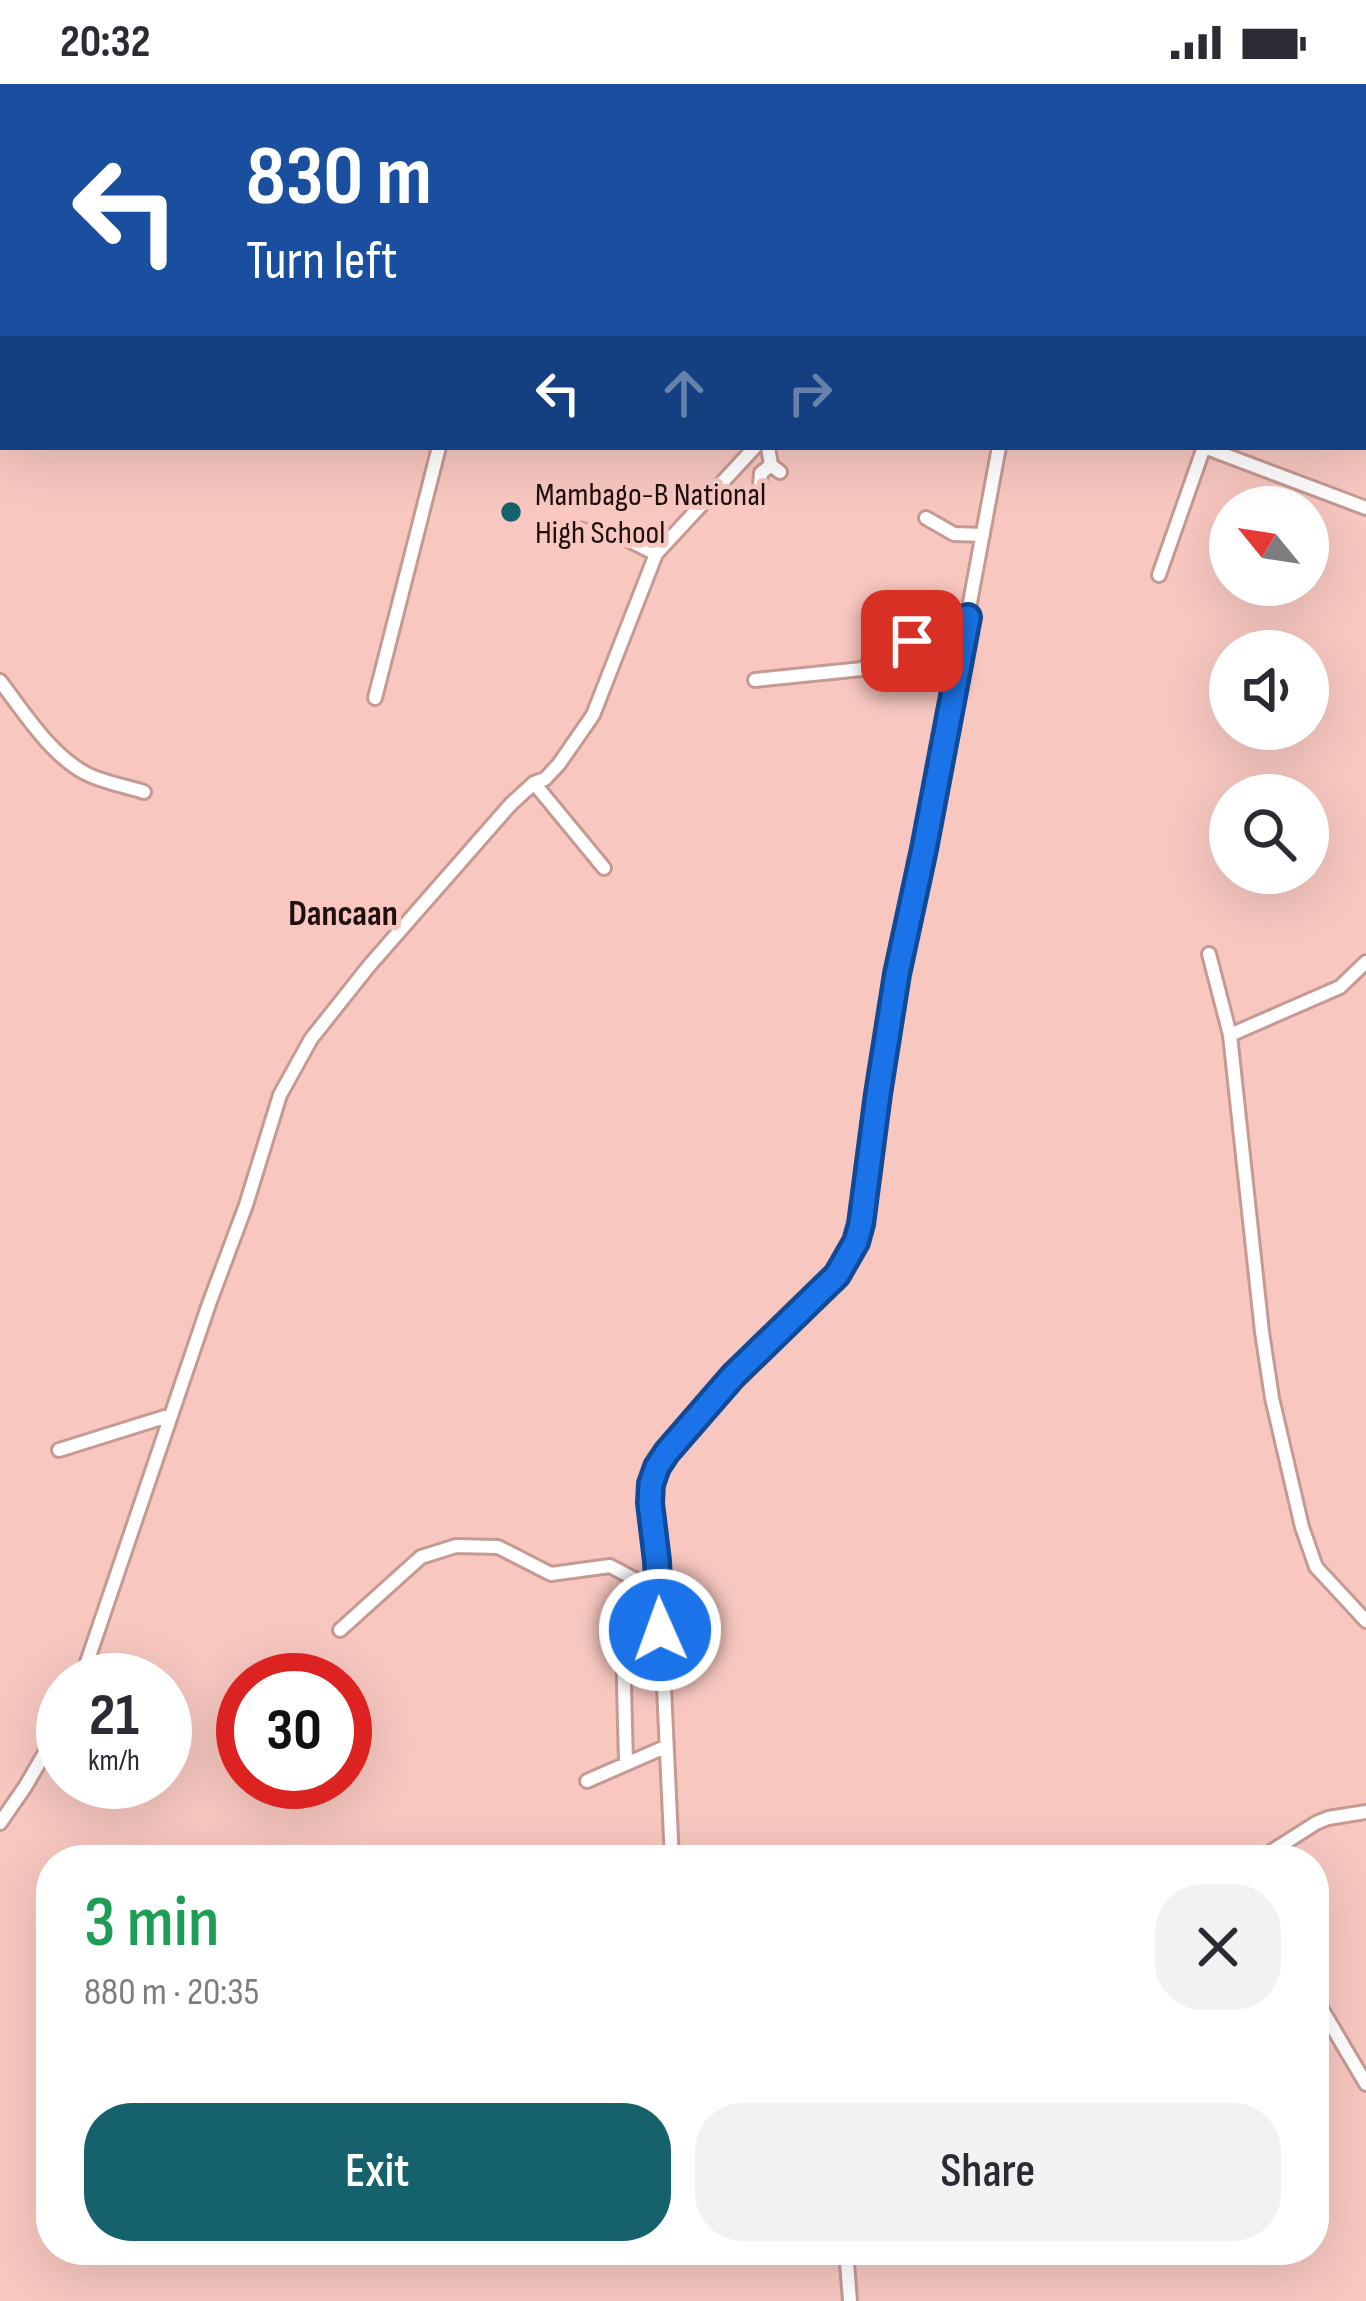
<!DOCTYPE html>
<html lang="en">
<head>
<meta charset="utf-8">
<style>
	:root { --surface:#fff; --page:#f2f2f3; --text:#2b2b33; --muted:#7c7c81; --accent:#15626c }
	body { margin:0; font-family:"Sofia Sans Condensed",sans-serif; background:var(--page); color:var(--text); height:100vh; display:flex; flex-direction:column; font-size:45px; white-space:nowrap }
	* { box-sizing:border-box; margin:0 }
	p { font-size:39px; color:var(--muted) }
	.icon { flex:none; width:66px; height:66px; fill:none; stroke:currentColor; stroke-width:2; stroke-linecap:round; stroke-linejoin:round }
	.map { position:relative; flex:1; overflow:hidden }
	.drawer { position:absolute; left:36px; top:1761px; width:1293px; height:420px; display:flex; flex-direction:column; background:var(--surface); border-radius:48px; box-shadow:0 12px 48px #0002 }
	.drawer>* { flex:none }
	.top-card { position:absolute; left:0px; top:0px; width:1368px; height:366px; box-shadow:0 12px 48px #0002; background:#1a4fa0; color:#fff; overflow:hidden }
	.needle { width:78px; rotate:300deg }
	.controls { position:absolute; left:1209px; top:402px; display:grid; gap:24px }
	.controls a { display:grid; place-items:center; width:120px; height:120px; border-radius:50%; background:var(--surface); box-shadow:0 12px 48px #0002; font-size:60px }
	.speed { position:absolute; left:36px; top:1569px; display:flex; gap:24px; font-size:60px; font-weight:700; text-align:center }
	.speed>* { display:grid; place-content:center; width:156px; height:156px; border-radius:50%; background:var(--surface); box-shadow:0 12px 48px #0002; line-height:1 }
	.speed small { font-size:30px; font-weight:400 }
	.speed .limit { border:18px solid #d22; background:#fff; color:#111 }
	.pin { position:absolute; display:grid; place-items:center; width:102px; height:102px; color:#fff; margin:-51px; border-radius:24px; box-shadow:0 6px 18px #0006 }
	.me { position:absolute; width:132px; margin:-66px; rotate:358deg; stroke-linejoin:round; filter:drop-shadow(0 0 9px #0008) }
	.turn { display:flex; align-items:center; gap:42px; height:252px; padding:0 48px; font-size:54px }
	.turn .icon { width:156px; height:156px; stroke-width:2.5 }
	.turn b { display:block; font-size:84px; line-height:102px }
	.lanes { display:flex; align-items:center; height:114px; padding:0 48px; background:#0003; justify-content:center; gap:60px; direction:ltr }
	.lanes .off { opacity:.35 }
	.round { display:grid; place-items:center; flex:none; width:126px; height:126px; border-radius:48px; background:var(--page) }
	.headline { display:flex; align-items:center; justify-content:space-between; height:204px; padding:0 48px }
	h1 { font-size:72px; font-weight:600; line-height:90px; color:#1e9e55 }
	.action { display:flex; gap:24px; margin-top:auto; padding:24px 48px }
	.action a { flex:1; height:138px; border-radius:48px; background:var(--accent); color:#fff; font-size:48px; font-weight:600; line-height:138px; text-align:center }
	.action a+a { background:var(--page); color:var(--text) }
	.status { display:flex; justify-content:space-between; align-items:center; height:84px; padding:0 60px; background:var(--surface); direction:ltr }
	.status svg { height:33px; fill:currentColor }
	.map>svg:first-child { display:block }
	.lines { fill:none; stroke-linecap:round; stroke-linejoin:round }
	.minor-casing { stroke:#c69992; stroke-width:18 }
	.minor { stroke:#fff; stroke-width:12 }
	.route-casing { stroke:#114b97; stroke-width:30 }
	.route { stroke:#1a73e8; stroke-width:21 }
	.poi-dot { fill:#15626c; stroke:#f7c7c0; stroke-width:4.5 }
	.labels { text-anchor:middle; stroke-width:10; stroke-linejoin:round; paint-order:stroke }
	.poi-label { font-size:33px; fill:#1f0f0d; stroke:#f7c7c0; text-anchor:start }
	.neighbourhood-label { font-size:36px; font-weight:bold; fill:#1f0f0d; stroke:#f7c7c0 }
</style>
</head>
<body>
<div class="status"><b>20:32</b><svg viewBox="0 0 49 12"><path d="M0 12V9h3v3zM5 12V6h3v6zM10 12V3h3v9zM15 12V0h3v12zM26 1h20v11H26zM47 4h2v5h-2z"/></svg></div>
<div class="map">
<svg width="1366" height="2217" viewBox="0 0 1366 2217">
	<rect width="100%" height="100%" fill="#f7c7c0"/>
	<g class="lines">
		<defs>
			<path id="minor" d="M214,0l2,3
				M1014,3v-3
				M1365,222l1,-1
				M0,273l3,-1
				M768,363l3,18 9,7
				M1204,363l162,61
				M760,401l1,-12 10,-8
				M926,434l28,16 29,1
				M578,445l48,10 30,15
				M1159,491l45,-128
				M755,596l107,-11 24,-18 82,-34
				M0,597c24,31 51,75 87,93 18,9 39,12 57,18
				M375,614l64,-251
				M534,699l70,85
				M1209,870l21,81 32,297 10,66 30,129 14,40 50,54
				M1230,951l110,-48 26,-25
				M59,1366l112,-35
				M340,1546l81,-73 35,-11 42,1 53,27 59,-8 49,26
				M81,1596l128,-376 37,-99 34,-110 31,-56 58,-73 142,-162 23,-21 11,-4 14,-15 34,-49 63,-161 99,-107
				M626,1680l-3,-120c5,-17 22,-14 37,-14
				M587,1697l78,-34
				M0,1739l25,-36 38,-65
				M672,1776l-13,-280 -9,-77 1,-19 16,-32 66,-76 104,-101 19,-33 41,-268 27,-125 75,-402
				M1258,1776l58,-37 12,-5 38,-6
				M1314,1912l52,88
				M846,2166l4,51"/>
		</defs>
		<use href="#minor" class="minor-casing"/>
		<use href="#minor" class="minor"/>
	</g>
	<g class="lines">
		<defs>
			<path id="route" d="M660,1546l-3,-69 -7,-58 1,-19 6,-17 10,-15 66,-76 104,-101 19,-33 5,-18 17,-130 19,-120 27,-125 44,-232 -56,24"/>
		</defs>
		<use href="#route" class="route-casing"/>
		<use href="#route" class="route"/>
	</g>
	<circle class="poi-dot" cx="511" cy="428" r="12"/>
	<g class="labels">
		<g class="poi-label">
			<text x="535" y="421">Mambago-B National<tspan x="535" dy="38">High School</tspan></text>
		</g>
		<g class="neighbourhood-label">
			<text x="343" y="841">Dancaan</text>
		</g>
	</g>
</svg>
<div class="controls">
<a><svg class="needle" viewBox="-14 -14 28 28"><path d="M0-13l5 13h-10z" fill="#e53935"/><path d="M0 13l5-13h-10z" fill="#7c7c81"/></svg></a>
<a><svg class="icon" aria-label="sound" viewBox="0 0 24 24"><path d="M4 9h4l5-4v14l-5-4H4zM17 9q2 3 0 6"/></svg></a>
<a><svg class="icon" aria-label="search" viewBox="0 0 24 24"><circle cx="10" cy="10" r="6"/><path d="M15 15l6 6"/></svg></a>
</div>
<div class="speed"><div>21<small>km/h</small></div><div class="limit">30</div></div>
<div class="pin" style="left:912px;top:557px;background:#d93025"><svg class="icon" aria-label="arrive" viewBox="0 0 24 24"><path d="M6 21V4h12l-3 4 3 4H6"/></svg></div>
<svg class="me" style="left:660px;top:1546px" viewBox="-20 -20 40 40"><circle r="17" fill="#1a73e8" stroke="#fff" stroke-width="3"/><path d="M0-11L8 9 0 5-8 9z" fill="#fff"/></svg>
<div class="top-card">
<div class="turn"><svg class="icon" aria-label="left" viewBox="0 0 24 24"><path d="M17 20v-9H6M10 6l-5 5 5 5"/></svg><div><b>830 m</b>Turn left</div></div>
<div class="lanes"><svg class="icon" aria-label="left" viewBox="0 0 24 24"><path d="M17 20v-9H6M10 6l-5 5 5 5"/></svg><svg class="icon off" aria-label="ahead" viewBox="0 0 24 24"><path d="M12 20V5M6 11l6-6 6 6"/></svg><svg class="icon off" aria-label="right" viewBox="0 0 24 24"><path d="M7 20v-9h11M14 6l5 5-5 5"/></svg></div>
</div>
<section class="drawer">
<div class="headline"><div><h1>3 min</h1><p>880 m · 20:35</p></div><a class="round"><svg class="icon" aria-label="close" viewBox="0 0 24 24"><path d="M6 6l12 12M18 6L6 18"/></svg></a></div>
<div class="action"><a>Exit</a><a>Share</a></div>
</section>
</div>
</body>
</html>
